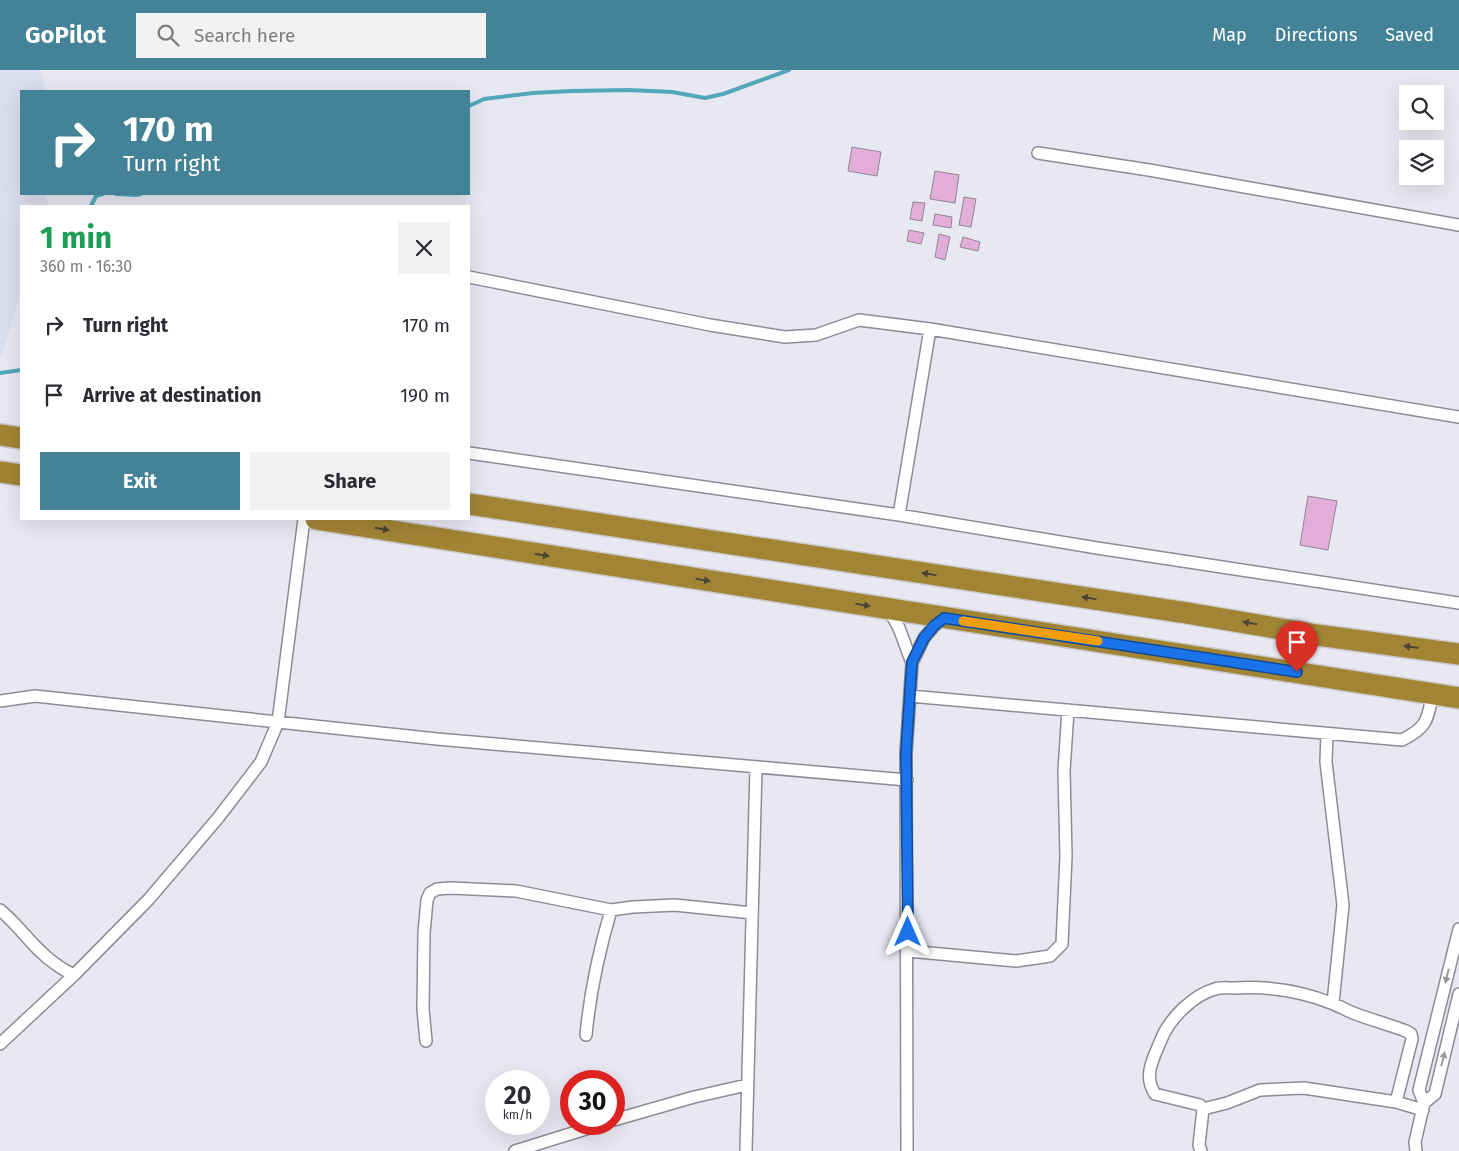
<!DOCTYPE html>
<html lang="en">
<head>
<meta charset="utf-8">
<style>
	:root { --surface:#fff; --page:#f2f2f3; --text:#2b2b33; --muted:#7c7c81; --accent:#448297 }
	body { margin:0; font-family:"Fira Sans",sans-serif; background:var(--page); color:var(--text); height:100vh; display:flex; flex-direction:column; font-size:19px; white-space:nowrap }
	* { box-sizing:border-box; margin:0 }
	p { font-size:16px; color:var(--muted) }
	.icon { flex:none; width:28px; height:28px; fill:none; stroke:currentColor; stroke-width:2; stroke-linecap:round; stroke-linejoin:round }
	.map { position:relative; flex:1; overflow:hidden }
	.details { position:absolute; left:20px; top:135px; width:450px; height:315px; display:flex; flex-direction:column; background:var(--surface); border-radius:0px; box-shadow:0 5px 20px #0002 }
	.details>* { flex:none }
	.guide { position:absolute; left:20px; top:20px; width:450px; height:105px; border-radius:0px; box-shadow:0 5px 20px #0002; background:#448297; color:#fff; overflow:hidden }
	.buttons { position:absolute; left:1399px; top:15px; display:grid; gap:10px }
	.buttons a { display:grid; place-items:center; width:45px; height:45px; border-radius:0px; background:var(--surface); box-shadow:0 5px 20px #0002; font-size:25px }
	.speed { position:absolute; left:485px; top:1000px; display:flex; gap:10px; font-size:25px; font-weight:700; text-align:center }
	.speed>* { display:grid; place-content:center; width:65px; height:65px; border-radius:50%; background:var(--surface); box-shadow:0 5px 20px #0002; line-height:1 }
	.speed small { font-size:12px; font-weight:400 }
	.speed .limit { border:8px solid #d22; background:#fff; color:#111 }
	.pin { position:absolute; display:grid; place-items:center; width:42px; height:42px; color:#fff; margin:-51px -21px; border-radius:50% 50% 50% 0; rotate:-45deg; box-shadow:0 0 5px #0007 }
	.pin .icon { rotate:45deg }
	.me { position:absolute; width:55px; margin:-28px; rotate:0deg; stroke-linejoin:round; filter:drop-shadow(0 0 4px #0008) }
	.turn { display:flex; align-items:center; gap:18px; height:105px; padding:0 20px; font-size:22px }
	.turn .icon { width:65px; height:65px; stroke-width:2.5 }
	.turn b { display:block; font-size:35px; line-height:42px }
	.round { display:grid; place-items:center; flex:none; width:52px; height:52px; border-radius:0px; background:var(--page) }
	.summary { display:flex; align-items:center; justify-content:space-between; height:85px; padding:0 20px }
	h1 { font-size:30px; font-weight:700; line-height:38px; color:#1e9e55 }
	.action { display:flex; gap:10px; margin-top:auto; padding:10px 20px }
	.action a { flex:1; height:58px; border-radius:0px; background:var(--accent); color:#fff; font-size:20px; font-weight:700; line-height:58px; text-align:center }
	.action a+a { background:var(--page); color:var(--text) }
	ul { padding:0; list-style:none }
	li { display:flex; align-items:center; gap:15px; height:70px; padding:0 20px }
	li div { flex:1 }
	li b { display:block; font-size:19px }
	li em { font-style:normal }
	header { display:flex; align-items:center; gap:30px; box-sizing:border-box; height:70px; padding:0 25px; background:var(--accent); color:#fff }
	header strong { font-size:24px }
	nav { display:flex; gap:28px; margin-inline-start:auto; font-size:18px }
	.search { width:350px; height:45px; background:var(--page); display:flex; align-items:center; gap:12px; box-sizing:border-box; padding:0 18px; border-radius:0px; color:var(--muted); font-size:19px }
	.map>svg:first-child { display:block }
	.built { fill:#dcddef }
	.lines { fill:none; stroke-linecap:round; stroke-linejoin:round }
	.stream { stroke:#52a7b8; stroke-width:4 }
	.building { fill:#e3adda; stroke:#91888f }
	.street-casing { stroke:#8c8c96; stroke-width:14 }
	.highway-casing { stroke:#c9c9ca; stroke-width:24 }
	.street { stroke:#fff; stroke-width:11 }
	.highway { stroke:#a28435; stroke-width:21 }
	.oneway { fill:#4c4534 }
	.oneway2 { fill:#98989a }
	.route-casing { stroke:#114b97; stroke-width:12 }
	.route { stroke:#1a73e8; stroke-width:9 }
	.slow { stroke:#f59e0b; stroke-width:9 }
</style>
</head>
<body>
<header>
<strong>GoPilot</strong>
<div class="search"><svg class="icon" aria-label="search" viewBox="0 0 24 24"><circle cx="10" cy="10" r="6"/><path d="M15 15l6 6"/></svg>Search here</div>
<nav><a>Map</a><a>Directions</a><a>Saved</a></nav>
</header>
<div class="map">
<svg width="1459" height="1081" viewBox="0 0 1459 1081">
	<rect width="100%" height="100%" fill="#e8e8f3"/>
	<path class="built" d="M0,0h40l6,21h-25v103h24l3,11 -27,1v86l-19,62 -2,2z"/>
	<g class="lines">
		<path class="stream" d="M469,36l15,-7 49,-6 38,-2 58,-1 43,2 33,6 18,-4 66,-24
			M116,124l20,1 5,-1
			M91,136l5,-10 7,-2
			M0,303l21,-3"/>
	</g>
	<path class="building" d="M852,77l29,5 -4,24 -29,-5z
		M935,101l24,4 -4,28 -25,-4z
		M964,127l12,2 -5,28 -12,-2z
		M913,132l12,1 -3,18 -12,-2z
		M935,144l17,3 -1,11 -18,-3z
		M909,160l15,3 -3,11 -14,-3z
		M939,164l11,3 -5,23 -10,-3z
		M963,167l17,5 -2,9 -18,-4z
		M1308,426l29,5 -9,49 -28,-5z"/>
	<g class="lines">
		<defs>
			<path id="street" d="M1038,83l111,17 310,55
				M469,207l241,48 75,12 31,-2 43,-15 71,9 529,88
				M469,383l430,62 198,33 362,55
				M899,445l31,-186
				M889,540l10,18 13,35
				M910,626l492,44c26,-13 25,-20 31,-47
				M0,631l35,-5 402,43 470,41
				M1327,664l-1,28 17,143 -10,98
				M0,840c21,17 35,41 57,55 5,4 11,7 17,10
				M908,881l108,10 34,-5 12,-12 4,-88 -2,-85 4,-61
				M586,965c4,-43 13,-84 25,-125
				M426,971l-3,-32 1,-76 3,-33 3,-7 7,-4 14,-1 65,3 95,19 22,-3 42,-2 77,8
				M0,974l74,-69 75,-76 69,-81 43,-56 17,-40 26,-203
				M1424,1033l-5,-13 40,-161
				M1203,1039l-3,-4 -45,-11c-12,-18 -2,-35 6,-54 8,-21 32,-45 54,-51 6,-2 13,-1 19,-1 32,-2 67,3 97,15 9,3 16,8 25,11 16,6 34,11 50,17l5,3 1,5 -16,63
				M1203,1039l24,-6 33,-13 44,-2 92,14 27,8
				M614,1050l80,-23 53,-12
				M515,1081l87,-27
				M746,1081l10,-384
				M907,1081l-1,-398 6,-90 12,-25 10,-12 10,-8
				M1201,1081l-2,-6 4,-36
				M1416,1081l-1,-9 9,-39 11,-9 24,-100"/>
			<path id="highway" d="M0,365l21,3
				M0,402l21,3
				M469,434l718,109 130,22 142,19
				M316,449l1143,179"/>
		</defs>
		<use href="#street" class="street-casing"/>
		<use href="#highway" class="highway-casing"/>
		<use href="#street" class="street"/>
		<use href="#highway" class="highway"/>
	</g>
	<defs><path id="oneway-solid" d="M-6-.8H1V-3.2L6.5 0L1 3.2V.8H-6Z" transform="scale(1.25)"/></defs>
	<g class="oneway">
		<use href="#oneway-solid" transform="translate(382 459) rotate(9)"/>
		<use href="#oneway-solid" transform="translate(542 485) rotate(9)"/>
		<use href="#oneway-solid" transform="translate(929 504) rotate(-171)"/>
		<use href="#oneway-solid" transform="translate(703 510) rotate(9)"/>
		<use href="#oneway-solid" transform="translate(1089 528) rotate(-171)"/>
		<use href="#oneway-solid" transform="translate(863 535) rotate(9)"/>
		<use href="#oneway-solid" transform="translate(1250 553) rotate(-170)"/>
		<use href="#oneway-solid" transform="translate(1411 577) rotate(-172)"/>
	</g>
	<g class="oneway2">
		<use href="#oneway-solid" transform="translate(1447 906) rotate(104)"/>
		<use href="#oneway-solid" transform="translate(1443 989) rotate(-76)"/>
	</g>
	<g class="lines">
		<defs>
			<path id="route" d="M908,862l-2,-179 6,-91 12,-24 10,-12 10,-8 353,54"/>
		</defs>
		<use href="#route" class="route-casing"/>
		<use href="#route" class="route"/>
		<path class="slow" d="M963,551l135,20"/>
	</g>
</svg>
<div class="buttons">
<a><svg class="icon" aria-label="search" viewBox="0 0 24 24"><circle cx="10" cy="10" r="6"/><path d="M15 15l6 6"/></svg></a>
<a><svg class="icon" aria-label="layers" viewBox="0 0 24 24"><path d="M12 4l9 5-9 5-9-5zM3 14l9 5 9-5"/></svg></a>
</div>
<div class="speed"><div>20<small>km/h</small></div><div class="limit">30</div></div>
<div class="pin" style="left:1297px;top:602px;background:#d93025"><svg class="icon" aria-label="arrive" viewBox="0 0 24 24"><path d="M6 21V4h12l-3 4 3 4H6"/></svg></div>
<svg class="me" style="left:908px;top:862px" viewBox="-20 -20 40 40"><path d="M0-17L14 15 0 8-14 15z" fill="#1a73e8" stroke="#fff" stroke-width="4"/></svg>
<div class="guide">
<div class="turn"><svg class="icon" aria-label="right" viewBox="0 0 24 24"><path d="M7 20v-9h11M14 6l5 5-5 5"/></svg><div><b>170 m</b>Turn right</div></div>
</div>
<section class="details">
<div class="summary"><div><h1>1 min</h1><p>360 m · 16:30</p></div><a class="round"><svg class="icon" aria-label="close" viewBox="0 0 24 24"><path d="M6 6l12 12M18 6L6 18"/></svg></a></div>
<ul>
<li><svg class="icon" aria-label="right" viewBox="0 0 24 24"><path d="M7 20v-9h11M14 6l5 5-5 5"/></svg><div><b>Turn right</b></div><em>170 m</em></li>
<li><svg class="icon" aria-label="arrive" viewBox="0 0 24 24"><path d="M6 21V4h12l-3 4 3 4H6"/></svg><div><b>Arrive at destination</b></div><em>190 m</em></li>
</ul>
<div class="action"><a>Exit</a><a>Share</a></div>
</section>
</div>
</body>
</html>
